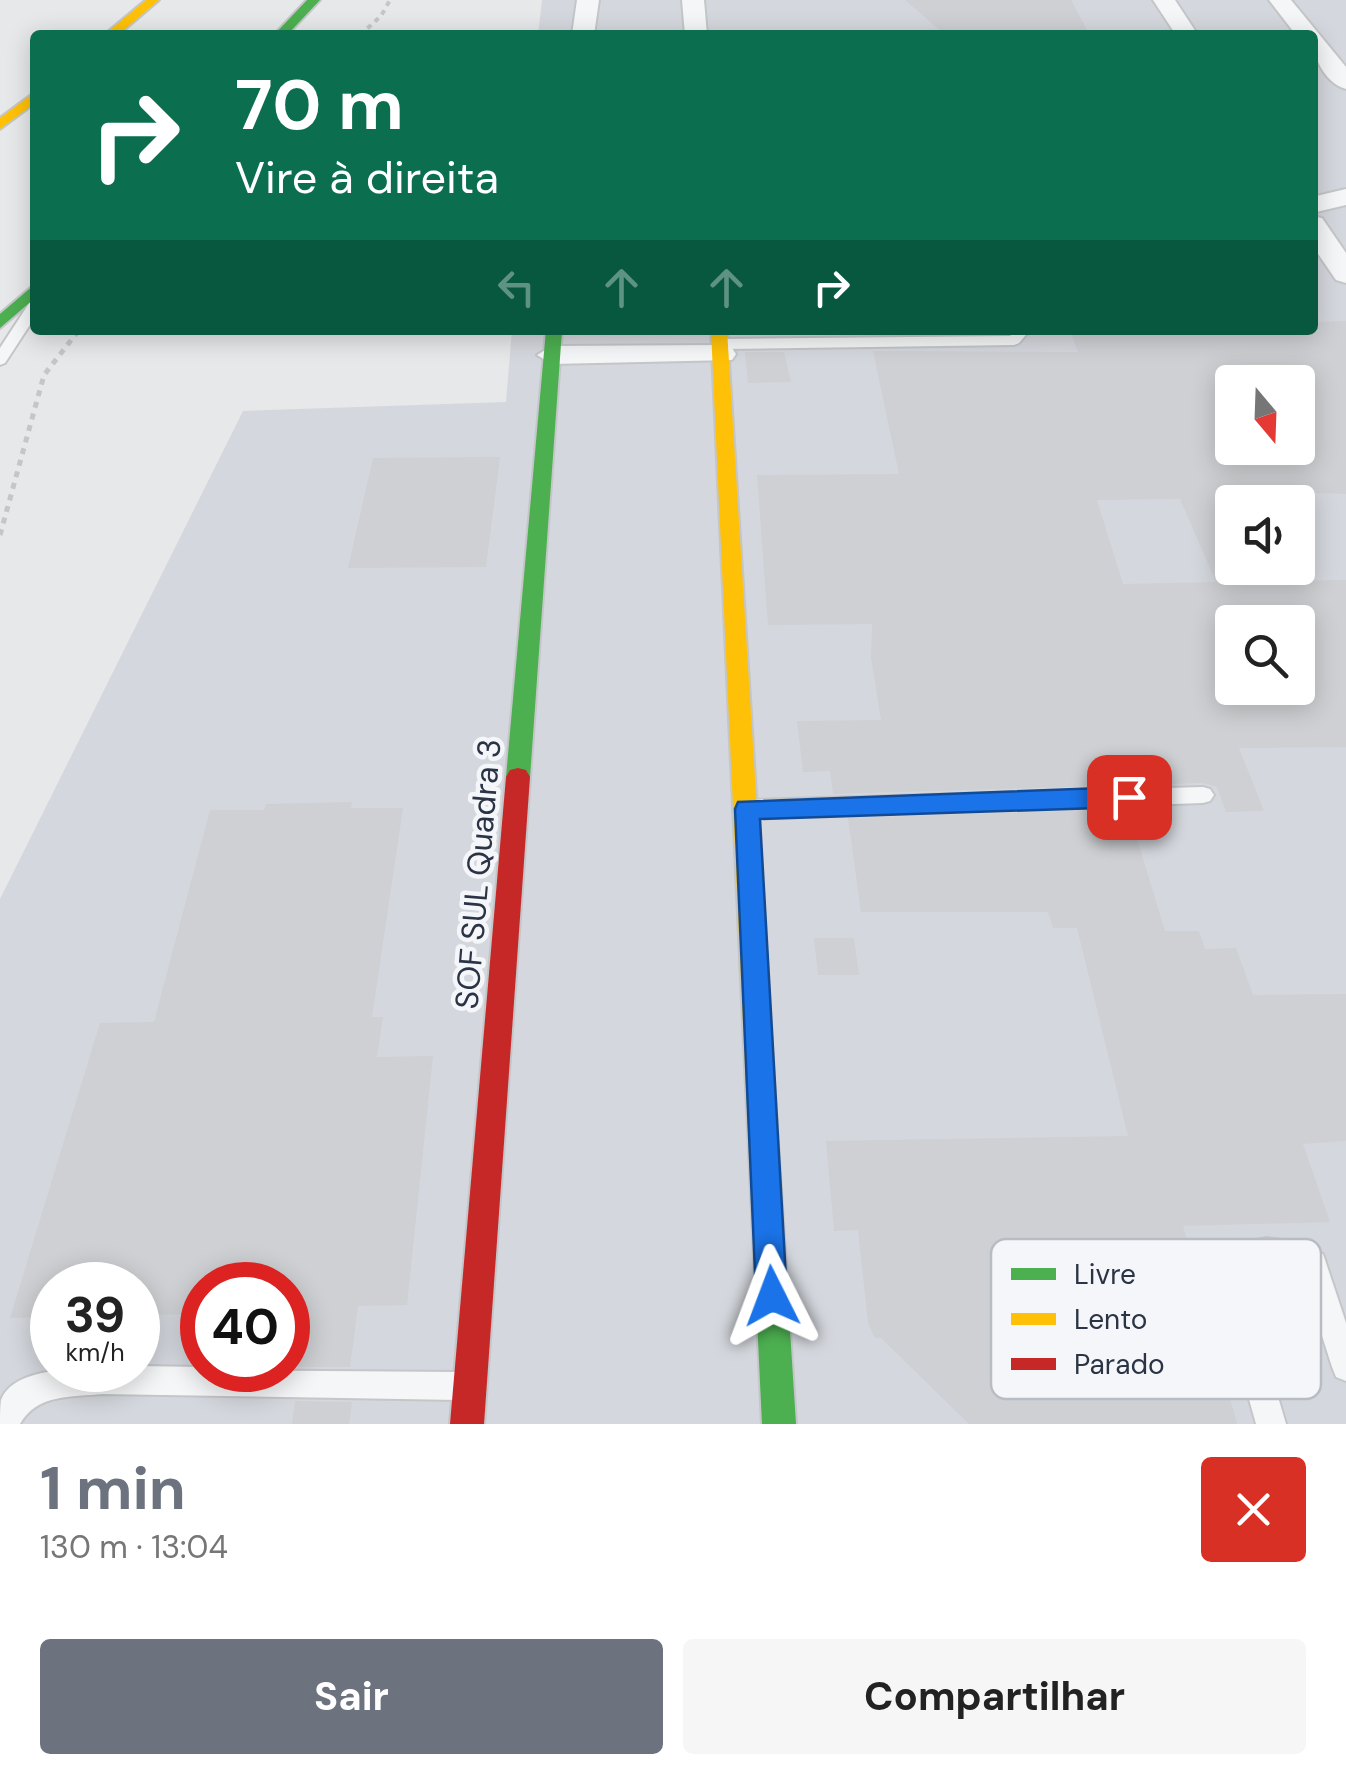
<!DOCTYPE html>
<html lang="pt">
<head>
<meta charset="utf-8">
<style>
	:root { --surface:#fff; --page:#f6f6f6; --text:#222; --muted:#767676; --accent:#6c737f }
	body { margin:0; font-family:"DM Sans",sans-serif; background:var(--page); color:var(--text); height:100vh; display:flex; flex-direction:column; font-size:38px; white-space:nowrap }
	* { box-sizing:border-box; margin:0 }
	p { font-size:32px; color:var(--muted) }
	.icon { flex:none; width:55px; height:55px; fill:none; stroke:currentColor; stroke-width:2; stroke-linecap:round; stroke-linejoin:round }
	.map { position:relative; height:1424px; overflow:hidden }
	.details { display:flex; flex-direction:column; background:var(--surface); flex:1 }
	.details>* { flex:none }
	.guide { position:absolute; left:30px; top:30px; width:1288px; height:305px; border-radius:10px; box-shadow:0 5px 25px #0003; background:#0b6e4f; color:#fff; overflow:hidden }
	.needle { width:65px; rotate:161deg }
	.controls { position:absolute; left:1215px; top:365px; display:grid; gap:20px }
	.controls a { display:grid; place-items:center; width:100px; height:100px; border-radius:10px; background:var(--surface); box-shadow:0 5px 25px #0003; font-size:50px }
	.speed { position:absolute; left:30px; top:1262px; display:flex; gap:20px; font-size:50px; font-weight:700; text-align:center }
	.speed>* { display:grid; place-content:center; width:130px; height:130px; border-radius:50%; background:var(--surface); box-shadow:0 5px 25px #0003; line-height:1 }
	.speed small { font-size:25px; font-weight:400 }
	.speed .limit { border:15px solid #d22; background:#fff; color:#111 }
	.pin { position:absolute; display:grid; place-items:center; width:85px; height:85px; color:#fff; margin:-42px; border-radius:20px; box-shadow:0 5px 15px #0006 }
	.me { position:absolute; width:110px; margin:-55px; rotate:357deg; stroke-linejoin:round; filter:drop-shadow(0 0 8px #0008) }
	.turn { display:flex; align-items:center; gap:35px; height:210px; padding:0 40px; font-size:45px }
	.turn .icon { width:130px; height:130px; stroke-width:2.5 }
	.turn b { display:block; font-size:70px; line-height:85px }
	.lanes { display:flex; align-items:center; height:95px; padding:0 40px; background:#0003; justify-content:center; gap:50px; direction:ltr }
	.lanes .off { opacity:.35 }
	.round { display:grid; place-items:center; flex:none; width:105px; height:105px; border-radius:10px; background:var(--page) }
	.overview { display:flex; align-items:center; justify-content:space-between; height:170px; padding:0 40px }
	h1 { font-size:60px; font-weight:700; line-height:75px; color:var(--accent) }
	.action { display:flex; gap:20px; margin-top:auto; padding:20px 40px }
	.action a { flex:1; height:115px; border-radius:10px; background:var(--accent); color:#fff; font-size:40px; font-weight:700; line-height:115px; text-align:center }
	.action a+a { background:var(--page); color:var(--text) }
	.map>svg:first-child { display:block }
	.built { fill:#d4d7dd; fill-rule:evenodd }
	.building { fill:#ced0d3; fill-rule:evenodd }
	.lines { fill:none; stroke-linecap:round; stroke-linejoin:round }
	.lane-casing { stroke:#c4c6c8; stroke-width:4 }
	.street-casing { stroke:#c4c6c8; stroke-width:4 }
	.fast-casing { stroke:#c4c6c8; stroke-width:4 }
	.slow-casing { stroke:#c4c6c8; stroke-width:4 }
	.jam-casing { stroke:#c4c6c8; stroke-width:4 }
	.path-far1 { stroke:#c5c6ca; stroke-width:4; stroke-dasharray:5 5; stroke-linecap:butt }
	.path { stroke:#c5c6ca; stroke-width:5; stroke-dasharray:6 6; stroke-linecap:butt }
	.lane { fill:#f5f6f7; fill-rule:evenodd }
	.street { fill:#f5f6f7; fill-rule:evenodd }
	.fast { fill:#4caf50; fill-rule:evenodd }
	.slow { fill:#ffc107; fill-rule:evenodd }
	.jam { fill:#c62828; fill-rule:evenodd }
	.route { fill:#1a73e8; stroke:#114b97; stroke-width:2.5 }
	.labels { text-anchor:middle; stroke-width:9; stroke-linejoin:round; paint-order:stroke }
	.street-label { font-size:32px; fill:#2b3445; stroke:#f4f6f9 }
	.key { fill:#f4f6f9; stroke:#b8bcc3; stroke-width:2.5 }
	.key-label { font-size:28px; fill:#2b3445 }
</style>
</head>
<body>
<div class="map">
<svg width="1346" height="1424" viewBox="0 0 1346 1424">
	<rect width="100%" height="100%" fill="#e6e8ea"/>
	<path class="built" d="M542,0h804v1424h-1346v-525l243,-488 263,-9 6,-72h800v-295h-774zM1232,382h66v66h-66zM1232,502h66v66h-66zM1232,622h66v66h-66zM52,1285h86v85h-86zM202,1285h86v85h-86z"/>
	<path class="building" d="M905,0h166l17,32 -143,3z
		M1346,321v173l-58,-2 -56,10v80l114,-2v167l-107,1 25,63 -38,1 -9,-25 -14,-4 -370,11 -3,-23 -27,1 -6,-51 84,-1 -10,-63 1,-33 -104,1 -11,-150 142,-1 -26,-123 205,1 -8,-22h242v-8zM1232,382h66v66h-66zM1180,499l36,83 -93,2 -26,-84zM1232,622h66v66h-66z
		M745,352h39l7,30 -43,1z
		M500,457l-14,110 -138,1 25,-110z
		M352,802l-1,6h52l-31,209h11l-6,40 56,-1 -26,249 -49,1 -8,61h-62v-82h-86v29l-64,1v-30h-86v32l-42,1 90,-295 54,-1 56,-212h54l2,-6z
		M1128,809l37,122h34l6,18 31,-1 17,47 93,-1v147l-43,3 27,78 -147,4 54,198h-268l-88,-86h-6l-7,-15 -10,-93 -24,1 -8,-90 302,-5 -51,-208h-24l-5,-16h-187l-13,-94z
		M814,938h40l5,37h-41z
		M295,1401l57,1 -3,22h-57z"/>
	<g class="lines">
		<defs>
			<path id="lane" d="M35,301v16l-30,46 -5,2v-17l30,-46z
				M1015,330h15l-11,13 -5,2 -294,4 -8,-5 8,-5 290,-3z
				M1203,787l7,2 4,6 -4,6 -7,2 -454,15 -8,-3 -3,-6 3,-6 8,-3z
				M1266,1238l24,3 33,13 23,69v58l-10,-4 -4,-10 -30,-94c-21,-9 -42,-13 -59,5l43,146h-30l-42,-149c10,-23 28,-33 52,-37z
				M138,1366l64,1v3l256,2 10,4 4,10 -4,10 -10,4 -356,-6c-31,3 -65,0 -82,30h-20c0,-8 0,-17 1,-24 15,-40 103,-30 137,-30z"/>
			<path id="street" d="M577,0h22l-5,35h-22z
				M682,0h22l3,35h-22z
				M1153,0h22l23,35h-22z
				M1269,0h22l55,67v22c-22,-6 -34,-34 -34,-54h-16z
				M1346,189v16l-34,8v-16z
				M1312,216l10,2 24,35v30l-10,-3 -24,-35z
				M721,345l11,3 4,6 -4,6 -180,4 -15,-9 15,-9z"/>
			<path id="fast" d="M307,0h13l-33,35h-13z
				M35,284v14l-35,30v-14z
				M546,330h16l-32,447 -4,7h-16l-4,-7z
				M759,1053l10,4 4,9 23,358h-34l-17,-358 4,-9z"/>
			<path id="slow" d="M146,0h13l-41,35h-14z
				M35,92v11l-35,26v-11z
				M711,330h16l46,736 -4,9 -10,4 -10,-4 -4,-9z"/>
			<path id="jam" d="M518,768l8,2 4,7 -46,647h-34l56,-647 4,-7z"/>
		</defs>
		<use href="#lane" class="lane-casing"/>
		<use href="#street" class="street-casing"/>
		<use href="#fast" class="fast-casing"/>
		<use href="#slow" class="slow-casing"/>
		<use href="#jam" class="jam-casing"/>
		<path class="path-far1" d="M360,35l21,-19 9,-16"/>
		<path class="path" d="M0,535l44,-160 35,-45"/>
		<use href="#lane" class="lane"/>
		<use href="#street" class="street"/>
		<use href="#fast" class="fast"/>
		<use href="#slow" class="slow"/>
		<use href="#jam" class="jam"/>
	</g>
	<path class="route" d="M1129,787l12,10 -12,10 -369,12 27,477 -4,11 -11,5 -11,-5 -5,-11 -21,-487 3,-7z"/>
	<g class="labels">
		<g class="street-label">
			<text transform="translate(478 874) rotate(-85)" y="11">SOF SUL Quadra 3</text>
		</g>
	</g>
	<rect x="991" y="1239" width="330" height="160" rx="15" class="key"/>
	<rect x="1011" y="1268" width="45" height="12" fill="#4caf50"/>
	<rect x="1011" y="1313" width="45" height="12" fill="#ffc107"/>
	<rect x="1011" y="1358" width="45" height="12" fill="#c62828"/>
	<g class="key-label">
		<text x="1074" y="1284">Livre</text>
		<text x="1074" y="1329">Lento</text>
		<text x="1074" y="1374">Parado</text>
	</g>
</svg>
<div class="controls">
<a><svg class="needle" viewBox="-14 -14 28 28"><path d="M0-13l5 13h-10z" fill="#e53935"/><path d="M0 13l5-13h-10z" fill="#767676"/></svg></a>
<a><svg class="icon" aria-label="sound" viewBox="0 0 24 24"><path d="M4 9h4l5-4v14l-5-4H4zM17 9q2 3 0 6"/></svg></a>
<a><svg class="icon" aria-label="search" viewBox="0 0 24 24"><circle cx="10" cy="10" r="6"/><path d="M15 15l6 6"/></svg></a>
</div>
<div class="speed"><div>39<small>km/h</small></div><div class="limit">40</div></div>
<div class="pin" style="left:1129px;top:797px;background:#d93025"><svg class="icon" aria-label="arrive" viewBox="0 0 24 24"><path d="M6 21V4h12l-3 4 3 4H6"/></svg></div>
<svg class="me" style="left:772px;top:1296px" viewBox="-20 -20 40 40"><path d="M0-17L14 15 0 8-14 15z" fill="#1a73e8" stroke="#fff" stroke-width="4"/></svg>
<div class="guide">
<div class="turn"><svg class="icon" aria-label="right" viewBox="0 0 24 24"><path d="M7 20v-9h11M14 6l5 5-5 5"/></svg><div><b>70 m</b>Vire à direita</div></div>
<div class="lanes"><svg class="icon off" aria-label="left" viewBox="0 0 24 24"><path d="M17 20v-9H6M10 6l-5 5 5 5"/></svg><svg class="icon off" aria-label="ahead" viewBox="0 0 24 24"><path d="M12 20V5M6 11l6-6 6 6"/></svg><svg class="icon off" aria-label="ahead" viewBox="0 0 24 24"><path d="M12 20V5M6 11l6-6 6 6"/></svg><svg class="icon" aria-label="right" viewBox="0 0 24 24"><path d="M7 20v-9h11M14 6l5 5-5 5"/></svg></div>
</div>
</div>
<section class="details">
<div class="overview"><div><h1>1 min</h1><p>130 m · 13:04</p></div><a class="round" style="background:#d93025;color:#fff"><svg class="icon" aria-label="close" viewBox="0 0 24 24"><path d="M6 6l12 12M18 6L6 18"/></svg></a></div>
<div class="action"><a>Sair</a><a>Compartilhar</a></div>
</section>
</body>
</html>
